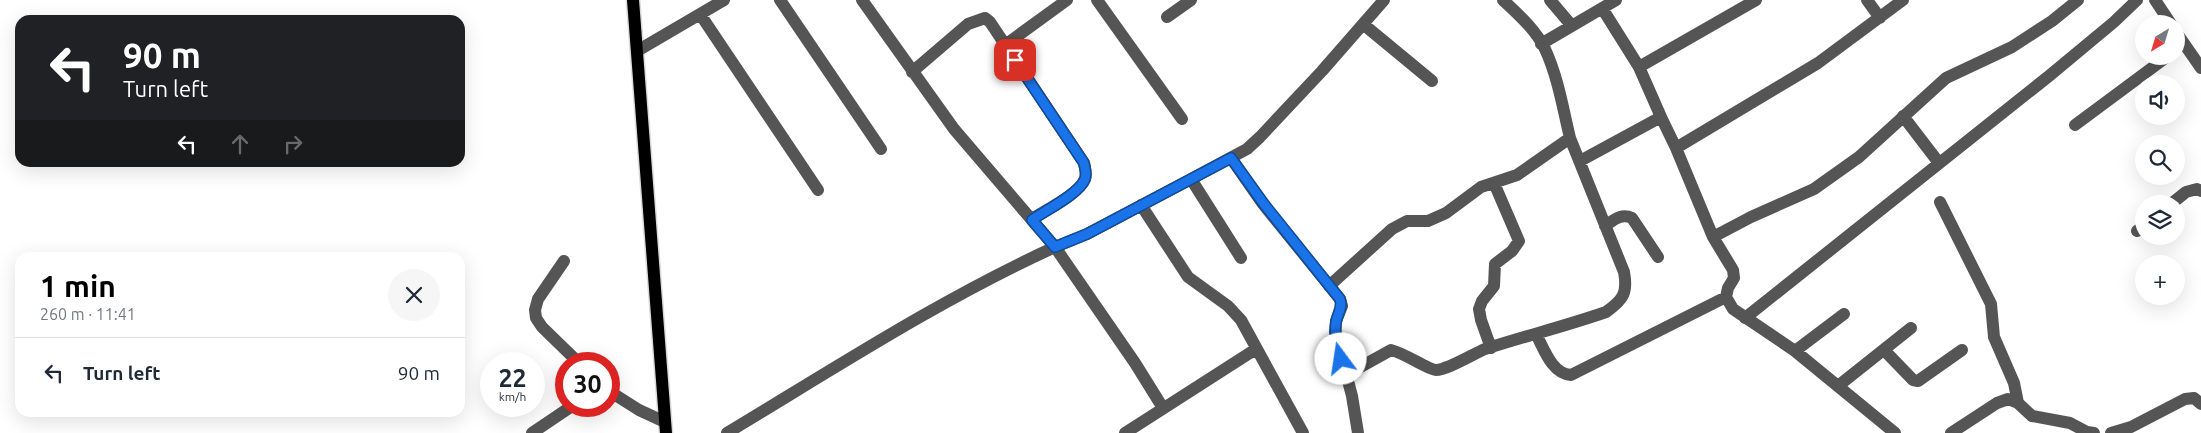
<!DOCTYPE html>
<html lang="en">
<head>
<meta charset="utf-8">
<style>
	:root { --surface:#fff; --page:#f6f6f7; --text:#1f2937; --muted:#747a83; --line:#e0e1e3; --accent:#000 }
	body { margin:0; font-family:Ubuntu,sans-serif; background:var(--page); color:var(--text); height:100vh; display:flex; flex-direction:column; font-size:19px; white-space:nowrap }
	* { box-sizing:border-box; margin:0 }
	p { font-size:16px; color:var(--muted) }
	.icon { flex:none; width:28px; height:28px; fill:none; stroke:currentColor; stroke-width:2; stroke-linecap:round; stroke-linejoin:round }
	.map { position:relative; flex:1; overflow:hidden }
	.sheet { position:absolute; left:15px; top:252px; width:450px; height:165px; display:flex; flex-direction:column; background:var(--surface); border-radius:15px; box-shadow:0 5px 20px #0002 }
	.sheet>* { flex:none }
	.banner { position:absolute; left:15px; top:15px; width:450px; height:152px; border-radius:15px; box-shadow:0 5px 20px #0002; background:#202124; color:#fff; overflow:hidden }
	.needle { width:32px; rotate:218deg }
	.buttons { position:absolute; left:2135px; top:15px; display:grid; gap:10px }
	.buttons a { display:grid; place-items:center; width:50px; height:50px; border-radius:50%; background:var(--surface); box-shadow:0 5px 20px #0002; font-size:25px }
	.speed { position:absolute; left:480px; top:352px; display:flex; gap:10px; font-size:25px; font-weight:700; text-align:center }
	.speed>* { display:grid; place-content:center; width:65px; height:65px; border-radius:50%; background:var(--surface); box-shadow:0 5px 20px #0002; line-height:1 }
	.speed small { font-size:12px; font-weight:400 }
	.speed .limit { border:8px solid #d22; background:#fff; color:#111 }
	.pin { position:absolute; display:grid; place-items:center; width:42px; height:42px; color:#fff; margin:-21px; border-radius:10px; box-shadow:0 2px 8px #0006 }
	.me { position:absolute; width:55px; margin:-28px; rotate:346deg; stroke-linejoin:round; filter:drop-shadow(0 0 4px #0008) }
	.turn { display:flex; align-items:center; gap:18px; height:105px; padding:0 25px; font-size:22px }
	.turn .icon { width:65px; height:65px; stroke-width:2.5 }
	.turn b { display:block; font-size:35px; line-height:42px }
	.lanes { display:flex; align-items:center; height:48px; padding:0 25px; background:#0003; justify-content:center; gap:25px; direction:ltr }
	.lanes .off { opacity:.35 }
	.round { display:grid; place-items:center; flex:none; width:52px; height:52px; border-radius:26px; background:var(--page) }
	.head { display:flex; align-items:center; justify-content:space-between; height:85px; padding:0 25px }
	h1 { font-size:30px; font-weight:700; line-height:38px; color:var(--accent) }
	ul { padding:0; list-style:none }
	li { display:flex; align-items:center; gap:15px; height:70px; padding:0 25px; border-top:1px solid var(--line) }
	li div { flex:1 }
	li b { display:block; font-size:19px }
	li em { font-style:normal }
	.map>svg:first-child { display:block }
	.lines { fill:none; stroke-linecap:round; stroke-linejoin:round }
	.major-casing { stroke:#dbdbdb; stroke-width:15 }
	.minor { stroke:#555; stroke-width:12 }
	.major { stroke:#000; stroke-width:12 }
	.route-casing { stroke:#114b97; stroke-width:12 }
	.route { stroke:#1a73e8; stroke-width:9 }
</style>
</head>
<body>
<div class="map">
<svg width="2201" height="433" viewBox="0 0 2201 433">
	<rect width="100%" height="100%" fill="#fff"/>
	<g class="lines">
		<defs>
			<path id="major" d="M633,0l33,433"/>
		</defs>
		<use href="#major" class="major-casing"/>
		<path class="minor" d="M780,0l101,149
			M1097,0l85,119
			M1503,0c15,14 33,30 42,49 13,28 18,60 25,89
			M1550,0l22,26
			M1867,0l13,18
			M2155,0l16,24
			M700,14l118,176
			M1167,17l24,-17
			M1363,24l69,57
			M2176,32l25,36
			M1541,44l75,-44
			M1005,45l62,-45
			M637,51l87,-51
			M1639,67l117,-67
			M912,72l56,-48 17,-6 5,4 94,141c1,6 3,10 1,16 -6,15 -39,31 -53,40
			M1903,116l36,47
			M1661,117l15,31
			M2075,125l93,-69
			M1231,158l32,46 77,95 2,7 -6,15 -1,11 17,64 6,37
			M1580,161l81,-44 -22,-50 -37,-59
			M1191,179l56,-30 13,-12 62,-66 62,-71
			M1940,202l51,102 3,33 20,46 4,20
			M2171,204l15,-12 11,-3 4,2
			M1141,205l47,72 40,29 13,14 62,113
			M1605,226c9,-6 16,-13 27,-8l26,39
			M2137,231l7,-5
			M1713,237l38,-20 63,-28 45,-32 87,-79 66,-31 40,-26 26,-21
			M564,261l-26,38 -3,11 1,8 6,9 38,37
			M1329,286l63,-57 15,-8h21l18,-8 35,-26 36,-12 53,-37 54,134c4,21 -1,28 -18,40 -40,14 -81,24 -121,37 -12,5 -38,21 -49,21 -8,0 -31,-17 -45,-20l-45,25
			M1745,318l304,-242 65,-54 23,-22
			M1536,334c8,15 16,40 35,41l155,-78
			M1491,348l-10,-28 -2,-11 3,-8 12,-15 1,-22 17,-13 7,-10 -25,-58
			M1884,350l29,30 5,1 44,-31
			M1795,351l49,-37
			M1838,386l73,-58
			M609,391l30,19 26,12
			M1163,408l-28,-45 -80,-116 32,-13 104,-55 50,79
			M532,433l40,-27
			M727,433c108,-65 214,-134 328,-186l-101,-118 -92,-129
			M1125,433l131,-84
			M1895,433l-100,-82 -62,-42 -7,-12 2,-9 6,-10 -1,-8 -20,-33 -37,-89 142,-85 85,-63
			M1951,433l46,-30 11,-4 10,4 14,13 38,7 17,9 7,1
			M2111,433l20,-6 54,-28 9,-1 7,6"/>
		<use href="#major" class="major"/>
	</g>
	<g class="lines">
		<defs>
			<path id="route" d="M1015,60l69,103c1,6 3,10 1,16 -6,15 -39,31 -53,41l23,27 32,-13 144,-76 33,46 76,95c3,10 -3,14 -4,24 -2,12 2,24 5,36"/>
		</defs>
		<use href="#route" class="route-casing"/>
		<use href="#route" class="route"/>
	</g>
</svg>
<div class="buttons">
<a><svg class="needle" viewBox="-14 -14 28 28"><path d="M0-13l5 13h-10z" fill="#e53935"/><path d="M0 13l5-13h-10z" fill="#747a83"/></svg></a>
<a><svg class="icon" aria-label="sound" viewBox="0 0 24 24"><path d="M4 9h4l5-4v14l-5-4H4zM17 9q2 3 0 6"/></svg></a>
<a><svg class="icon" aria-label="search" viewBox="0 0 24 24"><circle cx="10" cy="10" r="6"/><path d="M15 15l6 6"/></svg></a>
<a><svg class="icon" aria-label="layers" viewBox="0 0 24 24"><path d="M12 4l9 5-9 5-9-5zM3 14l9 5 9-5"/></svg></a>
<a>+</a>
</div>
<div class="speed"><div>22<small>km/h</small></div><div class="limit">30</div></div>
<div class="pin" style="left:1015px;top:60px;background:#d93025"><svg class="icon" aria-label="arrive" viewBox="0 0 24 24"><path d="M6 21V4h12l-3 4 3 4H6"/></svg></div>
<svg class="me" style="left:1341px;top:359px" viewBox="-20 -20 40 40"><circle r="19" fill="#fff"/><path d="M0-13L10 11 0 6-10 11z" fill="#1a73e8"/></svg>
<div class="banner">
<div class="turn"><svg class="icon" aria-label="left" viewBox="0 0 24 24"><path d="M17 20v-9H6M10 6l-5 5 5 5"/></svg><div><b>90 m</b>Turn left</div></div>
<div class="lanes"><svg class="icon" aria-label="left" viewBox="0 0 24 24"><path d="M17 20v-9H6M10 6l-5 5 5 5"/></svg><svg class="icon off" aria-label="ahead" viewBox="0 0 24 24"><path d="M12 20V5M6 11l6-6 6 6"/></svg><svg class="icon off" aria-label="right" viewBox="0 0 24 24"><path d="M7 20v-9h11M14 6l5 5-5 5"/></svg></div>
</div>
<section class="sheet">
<div class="head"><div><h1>1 min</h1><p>260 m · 11:41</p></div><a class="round"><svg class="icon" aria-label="close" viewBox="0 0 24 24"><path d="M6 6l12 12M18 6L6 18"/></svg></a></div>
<ul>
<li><svg class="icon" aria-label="left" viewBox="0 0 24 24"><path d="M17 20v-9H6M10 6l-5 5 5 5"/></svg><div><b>Turn left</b></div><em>90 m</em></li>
</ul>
</section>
</div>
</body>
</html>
